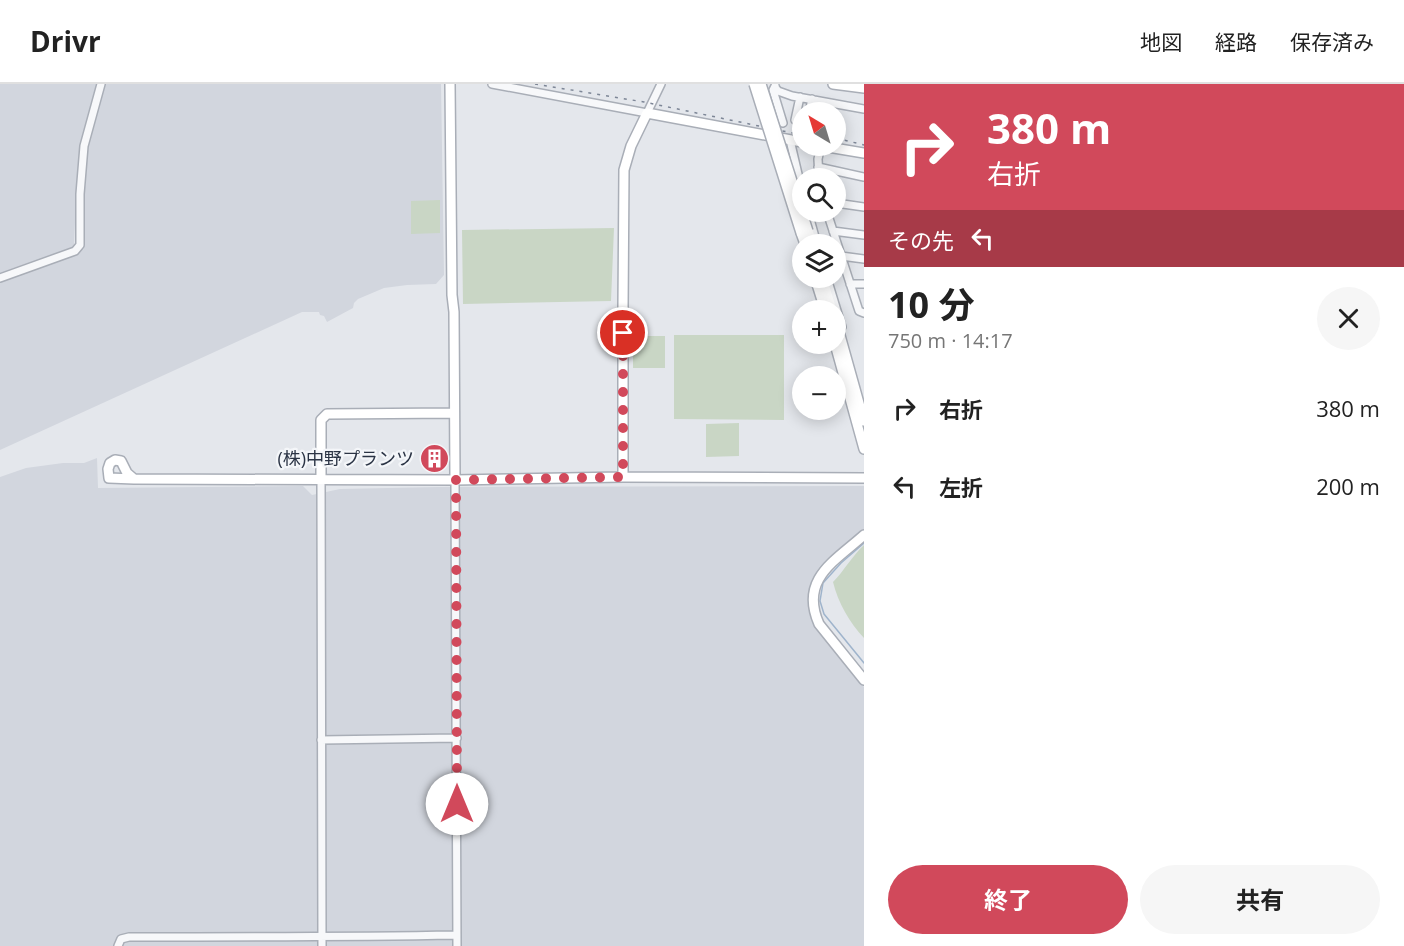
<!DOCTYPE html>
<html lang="ja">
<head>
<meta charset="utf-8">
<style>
	:root { --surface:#fff; --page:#f6f6f6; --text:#222; --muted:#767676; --line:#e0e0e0; --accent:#d1495b }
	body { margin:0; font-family:"Open Sans","Noto Sans JP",sans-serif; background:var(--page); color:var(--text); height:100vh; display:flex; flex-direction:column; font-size:22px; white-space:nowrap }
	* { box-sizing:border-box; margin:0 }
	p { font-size:20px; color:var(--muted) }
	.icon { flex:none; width:33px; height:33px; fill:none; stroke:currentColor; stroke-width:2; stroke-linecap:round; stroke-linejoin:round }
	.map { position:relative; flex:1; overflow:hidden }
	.drawer { display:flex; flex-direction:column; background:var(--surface); width:540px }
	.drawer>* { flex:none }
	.banner { background:#d1495b; color:#fff; overflow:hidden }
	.needle { width:39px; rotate:322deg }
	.tools { position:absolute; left:792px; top:18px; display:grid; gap:12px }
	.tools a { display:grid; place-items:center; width:54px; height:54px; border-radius:50%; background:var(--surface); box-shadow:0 3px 15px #0003; font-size:30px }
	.pin { position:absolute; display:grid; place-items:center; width:51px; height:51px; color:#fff; margin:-26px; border:3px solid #fff; border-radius:50%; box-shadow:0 2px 6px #0007 }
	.me { position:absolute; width:66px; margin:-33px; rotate:0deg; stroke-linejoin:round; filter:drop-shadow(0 0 4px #0008) }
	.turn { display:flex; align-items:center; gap:21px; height:126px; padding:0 24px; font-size:27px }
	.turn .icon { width:78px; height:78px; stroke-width:2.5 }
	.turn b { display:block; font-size:42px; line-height:51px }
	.then { display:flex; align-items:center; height:57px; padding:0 24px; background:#0003; gap:12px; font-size:22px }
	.round { display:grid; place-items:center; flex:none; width:63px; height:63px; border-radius:32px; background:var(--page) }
	.summary { display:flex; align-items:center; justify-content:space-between; height:102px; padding:0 24px }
	h1 { font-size:36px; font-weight:700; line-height:45px }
	.action { display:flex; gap:12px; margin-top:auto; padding:12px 24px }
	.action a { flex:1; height:69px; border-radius:36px; background:var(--accent); color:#fff; font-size:24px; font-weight:700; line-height:69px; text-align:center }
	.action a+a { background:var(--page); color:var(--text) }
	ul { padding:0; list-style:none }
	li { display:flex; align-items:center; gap:18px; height:78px; padding:0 24px }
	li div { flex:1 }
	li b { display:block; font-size:22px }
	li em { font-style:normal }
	header { display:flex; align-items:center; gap:36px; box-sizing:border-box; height:84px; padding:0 30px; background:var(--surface); border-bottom:2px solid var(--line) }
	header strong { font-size:28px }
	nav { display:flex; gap:33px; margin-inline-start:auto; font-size:21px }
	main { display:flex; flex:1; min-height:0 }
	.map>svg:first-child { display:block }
	.built { fill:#d2d6de }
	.green { fill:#c9d6c5 }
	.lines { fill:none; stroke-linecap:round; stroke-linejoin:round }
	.stream { stroke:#9fb4cc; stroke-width:1.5 }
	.secondary-tunnel { stroke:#bfc3cb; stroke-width:9; stroke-dasharray:9 4.5; stroke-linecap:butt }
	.street-casing { stroke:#a9aeb7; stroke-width:10 }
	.secondary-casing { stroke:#a9aeb7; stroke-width:12 }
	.street { stroke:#f7f8fa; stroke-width:7 }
	.secondary { stroke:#fff; stroke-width:9 }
	.rail { stroke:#7d8696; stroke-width:1.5; stroke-dasharray:3 6; stroke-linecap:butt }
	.secondary-bridge-casing { stroke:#a9aeb7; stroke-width:12; stroke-linecap:butt }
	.secondary-bridge { stroke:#fff; stroke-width:9 }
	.route { stroke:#d1495b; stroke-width:10; stroke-dasharray:0 18 }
	.labels { text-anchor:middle; stroke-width:4.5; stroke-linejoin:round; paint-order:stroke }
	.poi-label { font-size:18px; fill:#2b3445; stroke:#f4f6f9; text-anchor:end }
</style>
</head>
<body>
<header>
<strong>Drivr</strong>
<nav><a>地図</a><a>経路</a><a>保存済み</a></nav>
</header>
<main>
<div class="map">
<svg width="864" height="862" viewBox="0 0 864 862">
	<rect width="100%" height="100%" fill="#e4e7ec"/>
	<path class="built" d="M0,0h96l-14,58 -5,36 -3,67 -3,4 -71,25z
		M104,0h337l3,191 -8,9 -29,1 -23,3 -26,11 -4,4 -1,5 -26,14 -3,-6 -4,-1 -1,-3h-17l-302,138v-168l84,-33v-46l3,-46 3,-19z
		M97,374l1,30 205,-2 9,9 28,-6 97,-2 427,-1v43l-47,43 -6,12 -3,21 6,18 50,64v259h-864v-469l26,-9 37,-5h21z"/>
	<path class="green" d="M440,116v33l-29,1v-33z
		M614,144l-3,73 -148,3 -1,-74z
		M674,251h110v85l-110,-1z
		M633,252h32v32h-32z
		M739,339v33l-33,1v-33z
		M864,461v93c-14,-15 -26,-35 -31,-56 11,-11 19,-26 31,-37z"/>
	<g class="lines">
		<path class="stream" d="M864,459l-23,20 -18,20 -3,18 4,13 40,49"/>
		<path class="secondary-tunnel" d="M623,249v-24"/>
		<defs>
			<path id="street" d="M492,0l155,29 14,-29
				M775,2l-2,4 10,33
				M775,3l3,4 14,5 72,13
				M809,28l3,-13
				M795,36l5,-23
				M790,56l12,51
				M818,83l46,10
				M819,94l-1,-19 3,-13
				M836,119l28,4
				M808,128l9,32
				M827,128l32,99 5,2
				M833,147l31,4
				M841,172l23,3
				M0,194l75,-27 5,-6v-51l4,-48 17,-62
				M827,194l15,49
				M850,200h14
				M321,395l1,467
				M455,396l2,466
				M321,656l136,-2
				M118,862l3,-7 8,-2c109,0 219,0 328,-2"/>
			<path id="secondary" d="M450,0l2,211 2,17 1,168
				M833,0l31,4
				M822,62l42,7
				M808,147l4,13
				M801,149l4,11
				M815,194l10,32
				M822,194l10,32
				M623,225l1,-139 7,-24 16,-33 155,29
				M836,237l28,100
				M623,249v144
				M835,260l29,105
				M134,395l-7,-6 -6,-12 -6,-1 -5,3 -2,6 1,9 25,1 321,1 168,-3 241,1
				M321,395v-59l6,-6 127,-1
				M864,451c-29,26 -65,44 -45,89l45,56"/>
		</defs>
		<use href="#street" class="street-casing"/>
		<use href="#secondary" class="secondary-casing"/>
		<use href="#street" class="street"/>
		<use href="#secondary" class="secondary"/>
		<path class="rail" d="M535,0l109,18 158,33
			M836,54l28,7"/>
		<defs>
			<path id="secondary-bridge" d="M754,0l47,149
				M761,0l47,147"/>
		</defs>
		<use href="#secondary-bridge" class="secondary-bridge-casing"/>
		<use href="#secondary-bridge" class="secondary-bridge"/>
	</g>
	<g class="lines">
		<path class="route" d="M457,720l-1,-324 167,-3v-144"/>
	</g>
	<defs>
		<symbol id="building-disc" viewBox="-11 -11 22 22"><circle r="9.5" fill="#d1495b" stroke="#f4f6f9"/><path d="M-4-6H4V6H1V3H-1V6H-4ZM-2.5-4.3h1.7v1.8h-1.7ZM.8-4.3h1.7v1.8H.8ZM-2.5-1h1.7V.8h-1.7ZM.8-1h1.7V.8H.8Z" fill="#fff"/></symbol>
	</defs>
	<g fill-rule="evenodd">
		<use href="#building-disc" x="418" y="358" width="33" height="33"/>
	</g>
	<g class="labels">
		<g class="poi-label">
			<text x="414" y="381">(株)中野プランツ</text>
		</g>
	</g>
</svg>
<div class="tools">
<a><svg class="needle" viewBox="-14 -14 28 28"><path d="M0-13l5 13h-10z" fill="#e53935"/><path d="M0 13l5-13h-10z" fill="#767676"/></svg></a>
<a><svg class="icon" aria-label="search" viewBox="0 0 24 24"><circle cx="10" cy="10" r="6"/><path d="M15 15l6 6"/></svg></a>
<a><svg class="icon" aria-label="layers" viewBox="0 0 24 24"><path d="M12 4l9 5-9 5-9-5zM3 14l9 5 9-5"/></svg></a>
<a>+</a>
<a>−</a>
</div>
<div class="pin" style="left:623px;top:249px;background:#d93025"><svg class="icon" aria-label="arrive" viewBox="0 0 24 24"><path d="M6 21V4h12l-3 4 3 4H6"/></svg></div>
<svg class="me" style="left:457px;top:720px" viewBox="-20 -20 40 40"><circle r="19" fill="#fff"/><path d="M0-13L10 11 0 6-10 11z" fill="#d1495b"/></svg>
</div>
<section class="drawer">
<div class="banner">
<div class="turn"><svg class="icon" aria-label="right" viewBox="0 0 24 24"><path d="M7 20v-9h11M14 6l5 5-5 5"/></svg><div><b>380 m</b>右折</div></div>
<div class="then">その先<svg class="icon" aria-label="left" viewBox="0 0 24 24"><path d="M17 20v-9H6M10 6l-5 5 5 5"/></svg></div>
</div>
<div class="summary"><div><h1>10 分</h1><p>750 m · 14:17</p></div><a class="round"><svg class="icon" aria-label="close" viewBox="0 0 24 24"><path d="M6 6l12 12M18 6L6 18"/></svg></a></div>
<ul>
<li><svg class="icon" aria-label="right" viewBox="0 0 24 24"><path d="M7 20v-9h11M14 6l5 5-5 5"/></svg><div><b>右折</b></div><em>380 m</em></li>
<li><svg class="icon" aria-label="left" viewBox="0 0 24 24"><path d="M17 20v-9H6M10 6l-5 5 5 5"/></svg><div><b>左折</b></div><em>200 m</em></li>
</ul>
<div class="action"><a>終了</a><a>共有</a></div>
</section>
</main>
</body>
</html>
